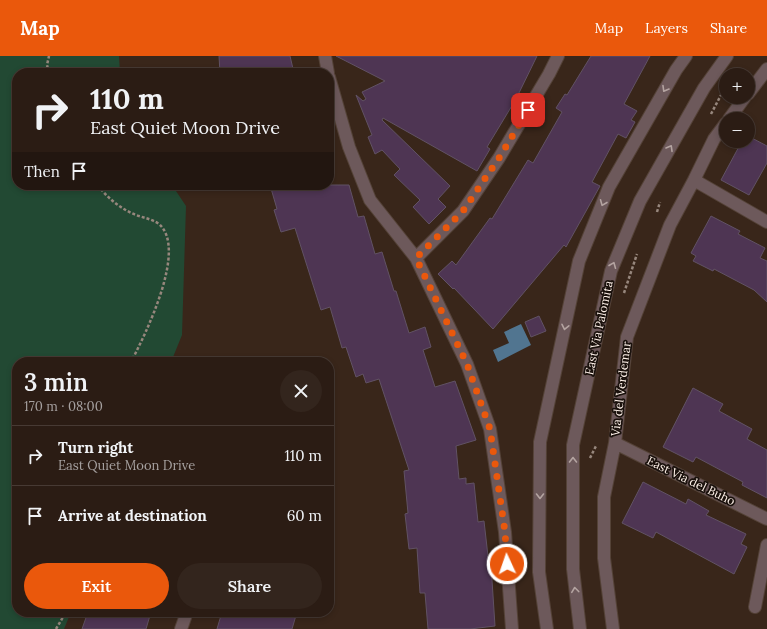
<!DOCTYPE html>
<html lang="en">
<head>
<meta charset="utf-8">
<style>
	:root { --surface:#2b1c14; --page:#33251d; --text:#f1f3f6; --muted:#a6a1a0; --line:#473a34; --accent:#ea580c }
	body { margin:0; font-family:Lora,serif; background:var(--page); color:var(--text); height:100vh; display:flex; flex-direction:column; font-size:15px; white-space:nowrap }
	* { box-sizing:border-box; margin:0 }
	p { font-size:13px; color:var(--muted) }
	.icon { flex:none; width:22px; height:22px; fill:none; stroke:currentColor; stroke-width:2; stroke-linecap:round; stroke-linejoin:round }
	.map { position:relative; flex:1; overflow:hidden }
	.sheet { position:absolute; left:12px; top:301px; width:322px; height:260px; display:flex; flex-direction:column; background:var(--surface); border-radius:16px; box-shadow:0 2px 6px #0003,0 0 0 1px var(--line) }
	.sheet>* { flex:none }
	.top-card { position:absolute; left:12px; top:12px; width:322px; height:122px; border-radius:16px; box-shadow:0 2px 6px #0003,0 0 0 1px var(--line); background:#2b1c14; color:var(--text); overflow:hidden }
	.controls { position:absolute; left:719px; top:12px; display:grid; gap:8px }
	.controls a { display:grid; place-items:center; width:36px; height:36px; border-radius:50%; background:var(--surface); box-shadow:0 2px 6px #0003,0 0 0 1px var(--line); font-size:20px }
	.pin { position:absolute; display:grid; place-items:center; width:34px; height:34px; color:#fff; margin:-17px; border-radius:8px; box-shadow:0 2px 6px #0006 }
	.me { position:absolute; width:44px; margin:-22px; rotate:357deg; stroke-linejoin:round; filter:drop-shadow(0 0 3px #0008) }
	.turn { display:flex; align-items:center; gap:14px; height:84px; padding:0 12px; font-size:18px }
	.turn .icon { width:52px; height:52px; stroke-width:2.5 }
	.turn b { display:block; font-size:28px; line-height:34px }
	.then { display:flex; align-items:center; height:38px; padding:0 12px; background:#0003; gap:8px; font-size:15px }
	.round { display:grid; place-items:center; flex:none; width:42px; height:42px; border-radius:21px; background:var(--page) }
	.head { display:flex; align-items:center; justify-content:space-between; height:68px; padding:0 12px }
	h1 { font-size:24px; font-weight:600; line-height:30px }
	.cta { display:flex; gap:8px; margin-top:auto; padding:8px 12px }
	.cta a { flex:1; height:46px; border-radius:24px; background:var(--accent); color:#fff; font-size:16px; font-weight:600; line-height:46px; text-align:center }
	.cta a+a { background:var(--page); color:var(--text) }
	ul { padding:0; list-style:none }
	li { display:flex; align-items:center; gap:12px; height:60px; padding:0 12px; border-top:1px solid var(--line) }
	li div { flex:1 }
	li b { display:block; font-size:15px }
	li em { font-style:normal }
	header { display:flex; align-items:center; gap:24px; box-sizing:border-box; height:56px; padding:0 20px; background:var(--accent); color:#fff }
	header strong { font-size:19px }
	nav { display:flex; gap:22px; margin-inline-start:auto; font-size:14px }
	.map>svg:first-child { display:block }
	.green { fill:#224933 }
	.water { fill:#517590 }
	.building { fill:#4e3553; stroke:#615264 }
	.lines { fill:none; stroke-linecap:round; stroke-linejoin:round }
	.minor-casing { stroke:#544237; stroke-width:14 }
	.path { stroke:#97877d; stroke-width:2.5; stroke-dasharray:3 2; stroke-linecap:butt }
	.minor { stroke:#6d595b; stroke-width:12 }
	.oneway { stroke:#b4a4a1 }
	.route { stroke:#ea580c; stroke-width:7; stroke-dasharray:0 12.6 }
	.labels { text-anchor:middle; stroke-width:3.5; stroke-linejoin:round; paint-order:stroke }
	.street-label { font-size:12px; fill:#fcefe7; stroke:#1a110c }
</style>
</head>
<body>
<header>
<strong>Map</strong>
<nav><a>Map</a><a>Layers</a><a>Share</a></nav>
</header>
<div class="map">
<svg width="767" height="573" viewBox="0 0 767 573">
	<rect width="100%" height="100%" fill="#39261a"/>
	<path class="green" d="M0,0h119l1,17h-103v112h155l14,21 -4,129 -11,27h-154v250h54l-7,17h-64z"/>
	<path class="water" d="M521,268l10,21 -33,17 -5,-12 16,-7 -5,-11z"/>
	<path class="building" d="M219,0h71l4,17h-74z
		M336,0h201l-21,43 -29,48 3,2 -13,22 -94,-53 -1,2 68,66 -12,13 8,8 -17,17 -16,-17 7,-7 -26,-25 6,-6 -18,-19 -7,4 -7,-17 4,-2 -16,-40 7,6 3,-2 -4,-7 23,-11z
		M591,0h59l-26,48 13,7 -6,9 4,2 -9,16 -8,-4 -26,48 8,4 -34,61 -2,-2 -71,84 -39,-41 -1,1 -15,-15 14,-13 4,4 34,-47 2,1 36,-59 5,3 29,-51 -6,-4 9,-14 2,1z
		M748,80l19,10v17l-18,32 -28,-15 21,-39h6z
		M270,129h79l9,32 6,-1 11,38 7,-2 12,39h2l13,42 16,-6 6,20 -8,3 12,37 20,-6 21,59 -20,6 3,33 7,-1v6l8,-1 4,39 6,-1 5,44h2l4,61 -25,3h-42l-3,-36h-5l-3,-45 -8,1 -4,-35 3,-1 -4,-42 5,-1 -30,-91 -13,4 -3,-9 -7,3 -10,-30 -4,1 -12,-41 -9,3 -26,-82 -14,4 -7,-22 3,-1z
		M711,160l29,15 -2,3 27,14 -5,10 7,3v41l-13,-12 -40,-21 -1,2 -20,-10 3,-5 -5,-3z
		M539,260l7,15 -15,6 -6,-15z
		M693,332l30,16 -4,7 33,18 -5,10 20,11v48l-25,-13 1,-3 -47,-25 -3,5 -30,-15z
		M643,426l43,22 2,-5 21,12 -3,4 40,19 -5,10 6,3 -13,27 -78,-42 -3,6 -31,-15z
		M88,556h63l-5,17h-64z
		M222,556h75l-5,17h-75z"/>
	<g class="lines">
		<defs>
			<path id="minor" d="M325,0l3,17
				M329,21l20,70 21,53 46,58 51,106 23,65 15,103 7,97
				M748,38l19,-25
				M729,63l16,-22
				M694,124l73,42
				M416,202l47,-47 36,-53 50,-84 9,-18
				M615,387l152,76
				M755,551l12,-62
				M181,573l6,-17
				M547,573l-8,-57 1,-130 39,-181 30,-74 67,-117 10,-14
				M580,573l-7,-60v-124l38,-174 29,-70 64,-113 23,-32
				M613,573l-9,-71v-61l11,-54 12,-106 43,-112 24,-45 20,-41 12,-16"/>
		</defs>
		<use href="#minor" class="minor-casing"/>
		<path class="path" d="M49,17l-2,-8 2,-9
			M711,58l10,-19
			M98,129c9,13 23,24 38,30 8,3 16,4 23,9 29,25 -14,111 -28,138
			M657,156l3,-10
			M624,237l13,-39
			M590,402l6,-12
			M56,573l10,-17"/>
		<use href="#minor" class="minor"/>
	</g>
	<defs><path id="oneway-chevron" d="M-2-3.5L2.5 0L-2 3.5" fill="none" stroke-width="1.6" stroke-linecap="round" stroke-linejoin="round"/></defs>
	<g class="oneway">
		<use href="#oneway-chevron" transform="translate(665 33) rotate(120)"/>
		<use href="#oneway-chevron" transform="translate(670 92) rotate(-60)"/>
		<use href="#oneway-chevron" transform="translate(603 147) rotate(112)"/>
		<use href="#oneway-chevron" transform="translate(613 209) rotate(-68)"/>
		<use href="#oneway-chevron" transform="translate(565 271) rotate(102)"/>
		<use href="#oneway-chevron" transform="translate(573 404) rotate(-90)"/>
		<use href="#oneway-chevron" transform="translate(540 440) rotate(90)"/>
		<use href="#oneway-chevron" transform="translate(575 534) rotate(-97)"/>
	</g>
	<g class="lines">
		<path class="route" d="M507,508l-2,-32 -15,-103 -23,-65 -51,-106 47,-47 36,-53 29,-48"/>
	</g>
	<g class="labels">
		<g class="street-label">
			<text transform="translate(599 272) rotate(-78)" y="4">East Via Palomita</text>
			<text transform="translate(621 333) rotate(-83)" y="4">Via del Verdemar</text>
			<text transform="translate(691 425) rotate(26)" y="4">East Via del Buho</text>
		</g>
	</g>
</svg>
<div class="controls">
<a>+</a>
<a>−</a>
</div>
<div class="pin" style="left:528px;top:54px;background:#d93025"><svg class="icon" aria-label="arrive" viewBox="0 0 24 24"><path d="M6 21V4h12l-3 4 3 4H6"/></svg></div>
<svg class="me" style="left:507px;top:508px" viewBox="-20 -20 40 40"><circle r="17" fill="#ea580c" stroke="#fff" stroke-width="3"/><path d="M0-11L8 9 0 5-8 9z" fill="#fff"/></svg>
<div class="top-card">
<div class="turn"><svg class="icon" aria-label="right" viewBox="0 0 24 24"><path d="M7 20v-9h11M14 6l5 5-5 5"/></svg><div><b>110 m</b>East Quiet Moon Drive</div></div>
<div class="then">Then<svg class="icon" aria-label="arrive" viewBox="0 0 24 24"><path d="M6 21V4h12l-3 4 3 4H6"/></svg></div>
</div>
<section class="sheet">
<div class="head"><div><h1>3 min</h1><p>170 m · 08:00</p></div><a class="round"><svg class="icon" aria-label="close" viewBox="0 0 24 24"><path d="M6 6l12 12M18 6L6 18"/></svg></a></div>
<ul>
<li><svg class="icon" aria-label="right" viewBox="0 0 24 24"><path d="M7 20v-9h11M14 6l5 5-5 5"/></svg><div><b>Turn right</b><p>East Quiet Moon Drive</p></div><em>110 m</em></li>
<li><svg class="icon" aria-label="arrive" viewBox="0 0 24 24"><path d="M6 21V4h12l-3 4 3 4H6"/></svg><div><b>Arrive at destination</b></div><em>60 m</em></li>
</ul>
<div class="cta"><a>Exit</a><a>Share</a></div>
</section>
</div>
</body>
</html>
